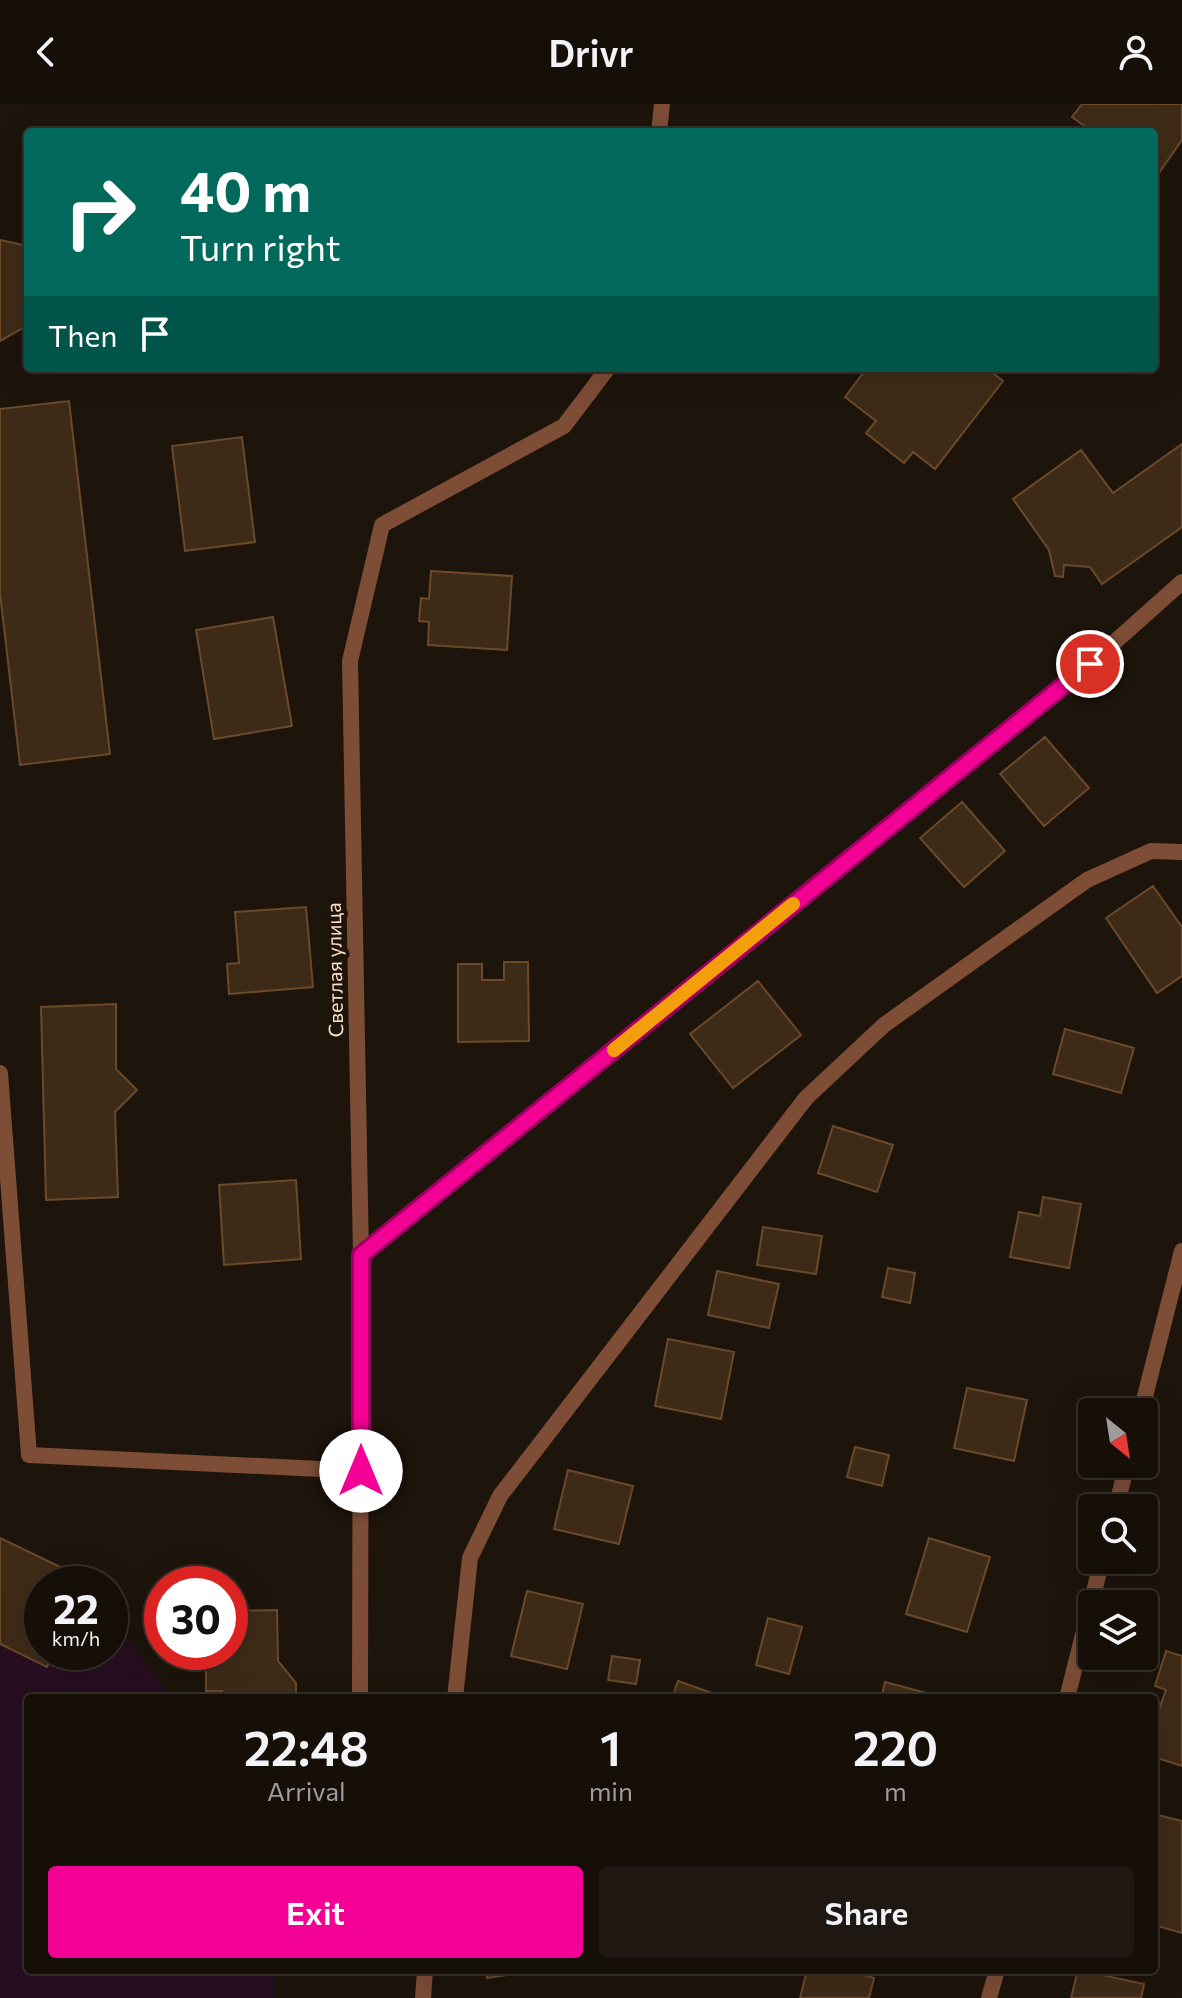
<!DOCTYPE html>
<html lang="en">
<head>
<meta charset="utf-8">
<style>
	:root { --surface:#160f08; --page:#1f1812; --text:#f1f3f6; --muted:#9e9c9c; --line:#352f29; --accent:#f30095 }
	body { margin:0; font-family:Commissioner,sans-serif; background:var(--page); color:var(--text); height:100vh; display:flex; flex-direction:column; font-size:30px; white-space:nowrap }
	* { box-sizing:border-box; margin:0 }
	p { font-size:26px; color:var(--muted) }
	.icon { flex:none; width:44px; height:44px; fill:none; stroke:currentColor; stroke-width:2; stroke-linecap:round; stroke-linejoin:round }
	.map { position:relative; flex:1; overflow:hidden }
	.details { position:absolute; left:24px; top:1590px; width:1134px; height:280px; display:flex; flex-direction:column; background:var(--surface); border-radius:8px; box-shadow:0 8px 32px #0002,0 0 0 2px var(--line) }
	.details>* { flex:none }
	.guide { position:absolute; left:24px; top:24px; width:1134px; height:244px; border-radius:8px; box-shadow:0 8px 32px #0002,0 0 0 2px var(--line); background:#00695c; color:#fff; overflow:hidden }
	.needle { width:52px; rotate:150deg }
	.controls { position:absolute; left:1078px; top:1294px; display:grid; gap:16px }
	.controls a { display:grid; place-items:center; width:80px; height:80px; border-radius:8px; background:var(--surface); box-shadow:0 8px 32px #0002,0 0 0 2px var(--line); font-size:40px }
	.speed { position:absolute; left:24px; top:1462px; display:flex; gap:16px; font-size:40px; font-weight:700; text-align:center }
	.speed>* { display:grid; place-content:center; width:104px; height:104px; border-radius:50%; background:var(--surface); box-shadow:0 8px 32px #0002,0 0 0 2px var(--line); line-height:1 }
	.speed small { font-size:20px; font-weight:400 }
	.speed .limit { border:12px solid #d22; background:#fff; color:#111 }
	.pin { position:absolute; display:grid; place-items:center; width:68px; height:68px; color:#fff; margin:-34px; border:4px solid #fff; border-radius:50%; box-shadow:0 2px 8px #0007 }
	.me { position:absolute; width:88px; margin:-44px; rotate:0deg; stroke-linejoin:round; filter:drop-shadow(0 0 6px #0008) }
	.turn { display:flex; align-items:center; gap:28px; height:168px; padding:0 24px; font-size:36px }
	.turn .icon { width:104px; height:104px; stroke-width:2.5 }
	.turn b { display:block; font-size:56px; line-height:68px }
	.then { display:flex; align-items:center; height:76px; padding:0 24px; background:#0003; gap:16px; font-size:30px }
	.eta { display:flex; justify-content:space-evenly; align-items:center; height:136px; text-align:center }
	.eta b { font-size:48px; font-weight:600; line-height:56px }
	.button { display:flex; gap:16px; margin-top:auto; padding:16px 24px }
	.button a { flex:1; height:92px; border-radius:8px; background:var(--accent); color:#fff; font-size:32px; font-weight:600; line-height:92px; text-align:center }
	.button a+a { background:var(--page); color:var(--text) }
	header { display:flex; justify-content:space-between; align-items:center; height:104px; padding:0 24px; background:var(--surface); font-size:36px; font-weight:600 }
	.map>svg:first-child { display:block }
	.green { fill:#270f21 }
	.building { fill:#3e2b17; stroke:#6b4929; stroke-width:2 }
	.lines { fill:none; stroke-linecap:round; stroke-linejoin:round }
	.service { stroke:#7d4d36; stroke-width:16 }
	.minor { stroke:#7d4d36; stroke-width:16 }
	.route-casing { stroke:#9e0061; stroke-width:20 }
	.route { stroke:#f30095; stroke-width:14 }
	.slow { stroke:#f59e0b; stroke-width:14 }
	.labels { text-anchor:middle; stroke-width:8; stroke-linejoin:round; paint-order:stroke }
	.street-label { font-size:20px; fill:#ffdec8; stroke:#1d140b }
</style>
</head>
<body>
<header><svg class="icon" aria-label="back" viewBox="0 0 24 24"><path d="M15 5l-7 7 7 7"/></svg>Drivr<svg class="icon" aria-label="person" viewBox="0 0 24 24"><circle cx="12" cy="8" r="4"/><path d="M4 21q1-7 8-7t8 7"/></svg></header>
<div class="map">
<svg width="1182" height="1894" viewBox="0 0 1182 1894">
	<rect width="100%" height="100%" fill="#1d140b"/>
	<path class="green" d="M110,1514h3l58,80h-143v272h245v28h-273v-354l42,-10v18h68z"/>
	<path class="building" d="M1082,0h100v36l-28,40v-48h-65l1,-2 -18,-13z
		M0,136l28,6v79l-28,16z
		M867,264h119l17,13 -68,88 -22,-17 -9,11 -38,-30 10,-12 -31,-24z
		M69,297l41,353 -90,11 -20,-172v-184z
		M242,333l13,105 -70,9 -13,-105z
		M1182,340v83l-80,57 -12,-17 -26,-2 -1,12 -8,-1 -6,-26 -36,-51 68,-49 32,43z
		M431,467l81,5 -5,74 -79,-5 1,-23 -10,-1 2,-23 8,1z
		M273,513l19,109 -78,13 -18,-109z
		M1045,633l44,51 -45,38 -44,-52z
		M962,698l43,49 -41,36 -44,-49z
		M1153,782l29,41v49l-25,17 -51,-75z
		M306,803l7,80 -84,7 -2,-30 12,-1 -4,-51z
		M504,858h24l1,79 -71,1v-78h24v16h22z
		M758,877l43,54 -68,53 -43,-54z
		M116,900v65l21,21 -22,22 3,85 -72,3 -5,-193z
		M1065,925l69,19 -13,45 -68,-19z
		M833,1022l60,19 -16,47 -59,-19z
		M296,1076l5,79 -77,6 -5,-80z
		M1043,1093l38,7 -12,64 -59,-11 9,-45 21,4z
		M763,1123l59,9 -6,38 -59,-9z
		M888,1164l27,5 -5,30 -28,-6z
		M717,1167l62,13 -10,44 -61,-13z
		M668,1235l66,13 -13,67 -66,-13z
		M967,1284l60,12 -13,61 -60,-13z
		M855,1343l34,8 -7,31 -35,-9z
		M568,1366l65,16 -14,58 -65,-15z
		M0,1434l89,43 -2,3h-45v68h12l-7,15 -47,-23z
		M929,1434l61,19 -23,75 -61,-18z
		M527,1487l56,13 -16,65 -56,-13z
		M277,1506l1,51 18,22v15h-74v-7h-16v-39h24v-41z
		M768,1514l34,9 -13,47 -33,-9z
		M1166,1547l16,5v110l-28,-9v-34l12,-33 -11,-4z
		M612,1552l28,4 -4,24 -28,-4z
		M678,1577l48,17h-54z
		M885,1578l60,16h-64z
		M1154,1710l28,7v112l-28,-8z
		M485,1866h27l1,4 -26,4z
		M807,1866h35l32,8 -5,20h-69z
		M1078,1866l66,14 -3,14h-70z"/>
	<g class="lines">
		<path class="service" d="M0,969l29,382 332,16
			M361,1151l729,-591 92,-82
			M1141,1308l41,-161
			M1116,1404l11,-44
			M455,1594l15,-140 30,-62 306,-398 78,-73 203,-145 64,-29 31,1
			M1067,1594l35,-138
			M423,1894l2,-28
			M989,1894l8,-28"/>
		<path class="minor" d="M659,28l3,-28
			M360,1594l1,-443 -11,-594 32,-136 182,-99 44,-58"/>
	</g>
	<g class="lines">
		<defs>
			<path id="route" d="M361,1367v-216l729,-591"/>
		</defs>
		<use href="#route" class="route-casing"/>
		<use href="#route" class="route"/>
		<path class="slow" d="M614,946l179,-146"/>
	</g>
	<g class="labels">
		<g class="street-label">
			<text transform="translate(335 866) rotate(-91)" y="7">Светлая улица</text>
		</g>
	</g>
</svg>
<div class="controls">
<a><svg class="needle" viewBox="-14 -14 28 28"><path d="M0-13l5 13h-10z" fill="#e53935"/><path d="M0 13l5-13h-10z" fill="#9e9c9c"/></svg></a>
<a><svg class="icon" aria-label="search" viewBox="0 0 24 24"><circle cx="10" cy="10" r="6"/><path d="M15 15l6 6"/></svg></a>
<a><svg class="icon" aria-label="layers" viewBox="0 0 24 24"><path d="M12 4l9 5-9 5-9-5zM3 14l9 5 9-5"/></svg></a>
</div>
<div class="speed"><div>22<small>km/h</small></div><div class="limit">30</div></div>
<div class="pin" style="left:1090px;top:560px;background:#d93025"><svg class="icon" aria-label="arrive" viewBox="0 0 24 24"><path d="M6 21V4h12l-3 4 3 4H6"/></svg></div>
<svg class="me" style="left:361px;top:1367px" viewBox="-20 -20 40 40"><circle r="19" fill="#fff"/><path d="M0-13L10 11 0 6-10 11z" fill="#f30095"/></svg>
<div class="guide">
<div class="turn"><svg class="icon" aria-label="right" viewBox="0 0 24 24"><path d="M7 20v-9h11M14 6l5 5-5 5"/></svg><div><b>40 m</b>Turn right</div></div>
<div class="then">Then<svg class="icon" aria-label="arrive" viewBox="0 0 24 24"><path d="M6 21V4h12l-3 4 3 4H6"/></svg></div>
</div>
<section class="details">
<div class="eta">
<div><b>22:48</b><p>Arrival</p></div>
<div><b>1</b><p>min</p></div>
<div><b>220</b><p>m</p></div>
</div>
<div class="button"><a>Exit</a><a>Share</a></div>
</section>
</div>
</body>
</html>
